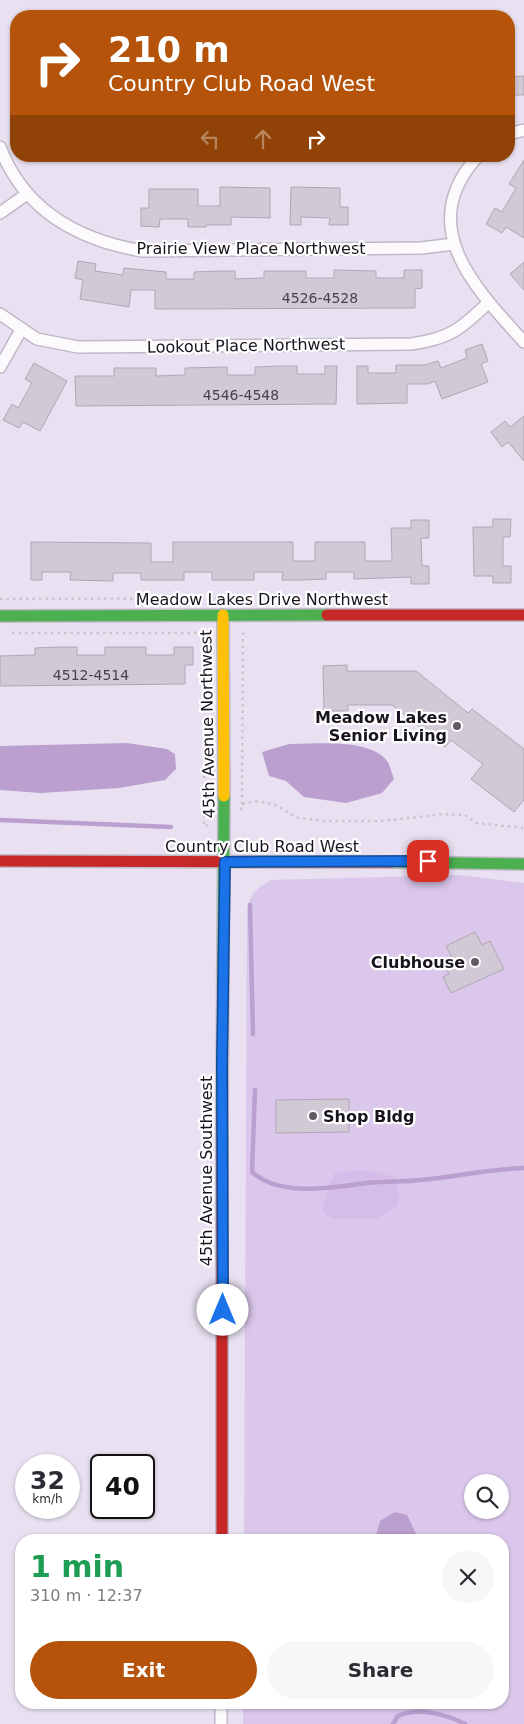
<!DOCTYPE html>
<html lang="en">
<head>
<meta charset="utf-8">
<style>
	:root { --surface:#fff; --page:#f7f7f7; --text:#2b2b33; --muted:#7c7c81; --accent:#b45309 }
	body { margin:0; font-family:"DejaVu Sans",sans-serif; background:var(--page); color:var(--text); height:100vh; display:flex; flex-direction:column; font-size:19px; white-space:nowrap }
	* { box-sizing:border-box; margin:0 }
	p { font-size:16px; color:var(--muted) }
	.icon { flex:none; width:28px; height:28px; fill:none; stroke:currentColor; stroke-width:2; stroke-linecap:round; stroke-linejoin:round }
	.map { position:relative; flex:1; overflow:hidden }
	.details { position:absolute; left:15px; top:1534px; width:494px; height:175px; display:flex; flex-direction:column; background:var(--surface); border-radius:20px; box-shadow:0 1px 4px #0004 }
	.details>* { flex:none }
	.guide { position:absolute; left:10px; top:10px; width:505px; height:152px; border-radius:20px; box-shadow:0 1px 4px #0004; background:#b45309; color:#fff; overflow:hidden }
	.fabs { position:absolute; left:464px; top:1474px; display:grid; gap:10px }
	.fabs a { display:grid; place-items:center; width:45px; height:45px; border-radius:50%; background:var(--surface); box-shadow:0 1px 4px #0004; font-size:25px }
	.speed { position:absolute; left:15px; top:1454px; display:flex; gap:10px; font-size:25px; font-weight:700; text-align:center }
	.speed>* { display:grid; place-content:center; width:65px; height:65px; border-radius:50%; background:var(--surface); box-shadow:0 1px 4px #0004; line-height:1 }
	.speed small { font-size:12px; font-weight:400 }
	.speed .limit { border:2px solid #111; border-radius:8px; background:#fff; color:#111 }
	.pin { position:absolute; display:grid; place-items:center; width:42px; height:42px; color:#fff; margin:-21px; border-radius:10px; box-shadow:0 2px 8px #0006 }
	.me { position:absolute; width:55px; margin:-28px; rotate:0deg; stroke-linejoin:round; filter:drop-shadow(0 0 4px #0008) }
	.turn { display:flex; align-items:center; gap:18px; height:105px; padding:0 15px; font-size:22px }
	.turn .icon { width:65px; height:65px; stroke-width:2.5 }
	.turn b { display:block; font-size:35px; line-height:42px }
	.lanes { display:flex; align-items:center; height:48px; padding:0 15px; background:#0003; justify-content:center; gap:25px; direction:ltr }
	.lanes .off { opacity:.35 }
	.round { display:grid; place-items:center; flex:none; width:52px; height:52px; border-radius:26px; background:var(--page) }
	.headline { display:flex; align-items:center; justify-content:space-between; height:85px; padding:0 15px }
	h1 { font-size:30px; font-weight:700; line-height:38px; color:#1e9e55 }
	.primary-button { display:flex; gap:10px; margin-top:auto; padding:10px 15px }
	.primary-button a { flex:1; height:58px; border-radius:30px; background:var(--accent); color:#fff; font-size:20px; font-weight:700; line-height:58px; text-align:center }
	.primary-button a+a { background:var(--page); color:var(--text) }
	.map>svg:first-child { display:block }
	.green { fill:#dbc7eb; fill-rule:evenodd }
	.forest { fill:#d4bde8 }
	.water { fill:#ba9fcf }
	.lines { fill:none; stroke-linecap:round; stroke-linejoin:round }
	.stream { stroke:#ba9fcf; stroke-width:4.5 }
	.building { fill:#d1cad6; stroke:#aea7b3 }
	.street-casing { stroke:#bfb9c6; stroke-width:14 }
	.fast-casing { stroke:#bfb9c6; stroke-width:14 }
	.slow-casing { stroke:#bfb9c6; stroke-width:14 }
	.jam-casing { stroke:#bfb9c6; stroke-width:14 }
	.path { stroke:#c9c5cb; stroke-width:2.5; stroke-dasharray:2.5 4; stroke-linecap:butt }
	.street { stroke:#fcfafd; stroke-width:11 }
	.fast { stroke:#4caf50; stroke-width:11 }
	.slow { stroke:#ffc107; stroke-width:11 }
	.jam { stroke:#c62828; stroke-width:11 }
	.route-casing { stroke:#114b97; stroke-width:12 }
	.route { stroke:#1a73e8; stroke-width:9 }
	.poi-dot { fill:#615b67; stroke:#fff; stroke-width:2 }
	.labels { text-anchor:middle; stroke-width:4.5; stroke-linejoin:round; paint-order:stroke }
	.number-label { font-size:14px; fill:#47424c }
	.street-label { font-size:16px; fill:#18131d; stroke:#fff }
	.poi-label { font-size:16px; font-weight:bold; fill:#18131d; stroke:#fff; text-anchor:end }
</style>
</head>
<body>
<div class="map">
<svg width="524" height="1724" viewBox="0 0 524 1724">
	<rect width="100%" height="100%" fill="#e9e1f1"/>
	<path class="green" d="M460,875l64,8v841h-281v-21l259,-1v-162h-258l3,-632c4,-14 10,-21 24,-28zM472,1482h28v28h-28z"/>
	<path class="forest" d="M359,1170l18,2 17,5 5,14 -1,14 -21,14h-45l-10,-9c5,-13 6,-26 13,-37z"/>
	<path class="water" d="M127,743l40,6 8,5 1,15 -11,11 -46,8 -78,5 -41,-3v-44z
		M289,744c26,0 81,-6 98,17 3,4 5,13 7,18l-12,14 -36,10 -42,-6 -18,-16 -17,-5 -7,-24z
		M395,1512l12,3 12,25h-44l5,-19z"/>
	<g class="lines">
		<path class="stream" d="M0,820l171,7
			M250,905l3,129
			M255,1090l-3,82c29,26 81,15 115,11 18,-2 36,-1 54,-3 34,-3 69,-11 103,-12
			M393,1724l5,-8c20,-9 48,-2 67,8"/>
	</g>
	<path class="building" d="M524,76v19h-15v-18z
		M524,160v78l-18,-11 -4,6 -16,-9 9,-16 7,4 14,-24 -7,-4z
		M220,187l50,1v30l-39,-1v8h-25v2h-18v-8h-28l-1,8 -18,-1v-18h8v-19h49v17h22z
		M291,187l49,1v19h8v18h-19l1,-7 -29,-1v8h-11z
		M78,261l18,3 -1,7 28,4 1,-7 42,4v7h28v-7l23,-1h18v8l29,-1v-7h42v7h28v-8l42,1v7h28v-8h18v18l-7,1v19l-260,1v-19h-24l-2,17 -49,-8 3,-19 -8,-2z
		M524,262v28l-14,-16z
		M482,344l6,17 -7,3 7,18 -46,17 -7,-18 -7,3h-21v19l-50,1v-38h11v7h28v-8h29l13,-4 3,7 26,-10 -2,-8z
		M34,363l33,18 -27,50 -17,-9 -4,6 -16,-8 9,-16 6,4 14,-25 -7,-4z
		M279,366h18v8h28v-8h12l-1,38 -260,2 -1,-30h39v-8h42v8l29,-1v-7l42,-1v8h28v-8z
		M524,416v45l-16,-19 -6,5 -11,-15 14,-11 5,6z
		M493,519h18l-1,18h-7v29h8v17h-18v-7h-19l-1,-49h20z
		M411,520h18v18h-8l1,28h7v18h-18v-7l-57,2v-7h-28v7l-25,1h-19l1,-8h-29v8h-42v-8h-28v8h-43v-7h-28v8l-43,-1 1,-8h-29v8h-11v-38l120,1v19h22v-20h120v19h22v-19h50v19h27l-1,-33h20z
		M58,647h19v8h28v-8h41v8h28v-8h19v18h-8v19l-185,2v-30l35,-1v-7z
		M347,665v6h69l52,42 4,-4 52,40v51l-10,12 -43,-33 12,-15 -32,-24 -6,7 -53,-42h-44v6h-24l-1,-45z
		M475,932l7,13 8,-4 14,28 -53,24 -8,-16 6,-3 -5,-10 9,-4 -7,-14z
		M349,1099v33l-73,1v-33z"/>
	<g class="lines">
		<defs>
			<path id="street" d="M509,134l15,-4
				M0,147c24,64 79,93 142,104l279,-3 33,-4
				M478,156c-64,70 -3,132 46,186
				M0,213l27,-19
				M0,314l37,25 41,8 333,-3c38,-5 50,-15 77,-41
				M0,367l21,-37
				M221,1724v-22"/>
			<path id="fast" d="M0,616l327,-1
				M391,862l133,2
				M222,1111l2,-315"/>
			<path id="slow" d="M223,615l1,181"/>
			<path id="jam" d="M327,615h197
				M0,861l391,1
				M222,1111v429"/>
		</defs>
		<use href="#street" class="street-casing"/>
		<use href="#fast" class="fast-casing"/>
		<use href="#slow" class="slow-casing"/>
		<use href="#jam" class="jam-casing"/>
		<path class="path" d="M0,599l243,-1v3
			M12,633h194
			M205,633l-1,193 7,-1
			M242,804l1,-175
			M241,810l1,-6 17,-3 17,4 22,13 27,3h57l62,-7 21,1 11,8 48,5"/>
		<use href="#street" class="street"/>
		<use href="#fast" class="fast"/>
		<use href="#slow" class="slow"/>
		<use href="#jam" class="jam"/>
	</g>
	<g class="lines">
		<defs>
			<path id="route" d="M223,1310l-1,-247 3,-201 203,-1"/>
		</defs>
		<use href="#route" class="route-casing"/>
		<use href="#route" class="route"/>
	</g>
	<g class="poi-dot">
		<circle cx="457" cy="726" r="5"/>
		<circle cx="475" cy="962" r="5"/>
		<circle cx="313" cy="1116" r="5"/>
	</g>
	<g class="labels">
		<g class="number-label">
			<text x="320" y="303">4526-4528</text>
			<text x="241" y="400">4546-4548</text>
			<text x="91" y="680">4512-4514</text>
		</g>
		<g class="street-label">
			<text x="251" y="254">Prairie View Place Northwest</text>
			<text transform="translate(246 345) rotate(-1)" y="6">Lookout Place Northwest</text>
			<text x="262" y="605">Meadow Lakes Drive Northwest</text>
			<text transform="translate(207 724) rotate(-91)" y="6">45th Avenue Northwest</text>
			<text x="262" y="852">Country Club Road West</text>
			<text transform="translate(206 1171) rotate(-90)" y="6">45th Avenue Southwest</text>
		</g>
		<g class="poi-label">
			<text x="447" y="723">Meadow Lakes<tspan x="447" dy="18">Senior Living</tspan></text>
			<text x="465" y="968">Clubhouse</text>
			<text x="323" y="1122" text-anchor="start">Shop Bldg</text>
		</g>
	</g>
</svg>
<div class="fabs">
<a><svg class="icon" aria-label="search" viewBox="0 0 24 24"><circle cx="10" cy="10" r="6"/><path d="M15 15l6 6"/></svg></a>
</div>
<div class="speed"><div>32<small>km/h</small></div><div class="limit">40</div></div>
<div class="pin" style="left:428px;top:861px;background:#d93025"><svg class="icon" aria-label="arrive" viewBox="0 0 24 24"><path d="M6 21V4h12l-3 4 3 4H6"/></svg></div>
<svg class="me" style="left:223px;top:1310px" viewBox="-20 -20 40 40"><circle r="19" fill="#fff"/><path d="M0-13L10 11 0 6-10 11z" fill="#1a73e8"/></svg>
<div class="guide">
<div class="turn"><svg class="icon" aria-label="right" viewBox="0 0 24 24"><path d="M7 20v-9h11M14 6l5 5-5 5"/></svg><div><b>210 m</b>Country Club Road West</div></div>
<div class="lanes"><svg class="icon off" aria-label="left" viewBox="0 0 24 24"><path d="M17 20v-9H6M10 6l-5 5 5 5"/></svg><svg class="icon off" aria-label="ahead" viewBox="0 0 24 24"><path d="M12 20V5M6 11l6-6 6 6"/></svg><svg class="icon" aria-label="right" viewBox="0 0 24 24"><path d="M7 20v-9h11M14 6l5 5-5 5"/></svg></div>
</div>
<section class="details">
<div class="headline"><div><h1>1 min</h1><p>310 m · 12:37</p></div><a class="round"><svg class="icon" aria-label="close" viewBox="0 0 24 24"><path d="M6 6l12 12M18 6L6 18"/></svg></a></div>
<div class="primary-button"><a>Exit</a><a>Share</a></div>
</section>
</div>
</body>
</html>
